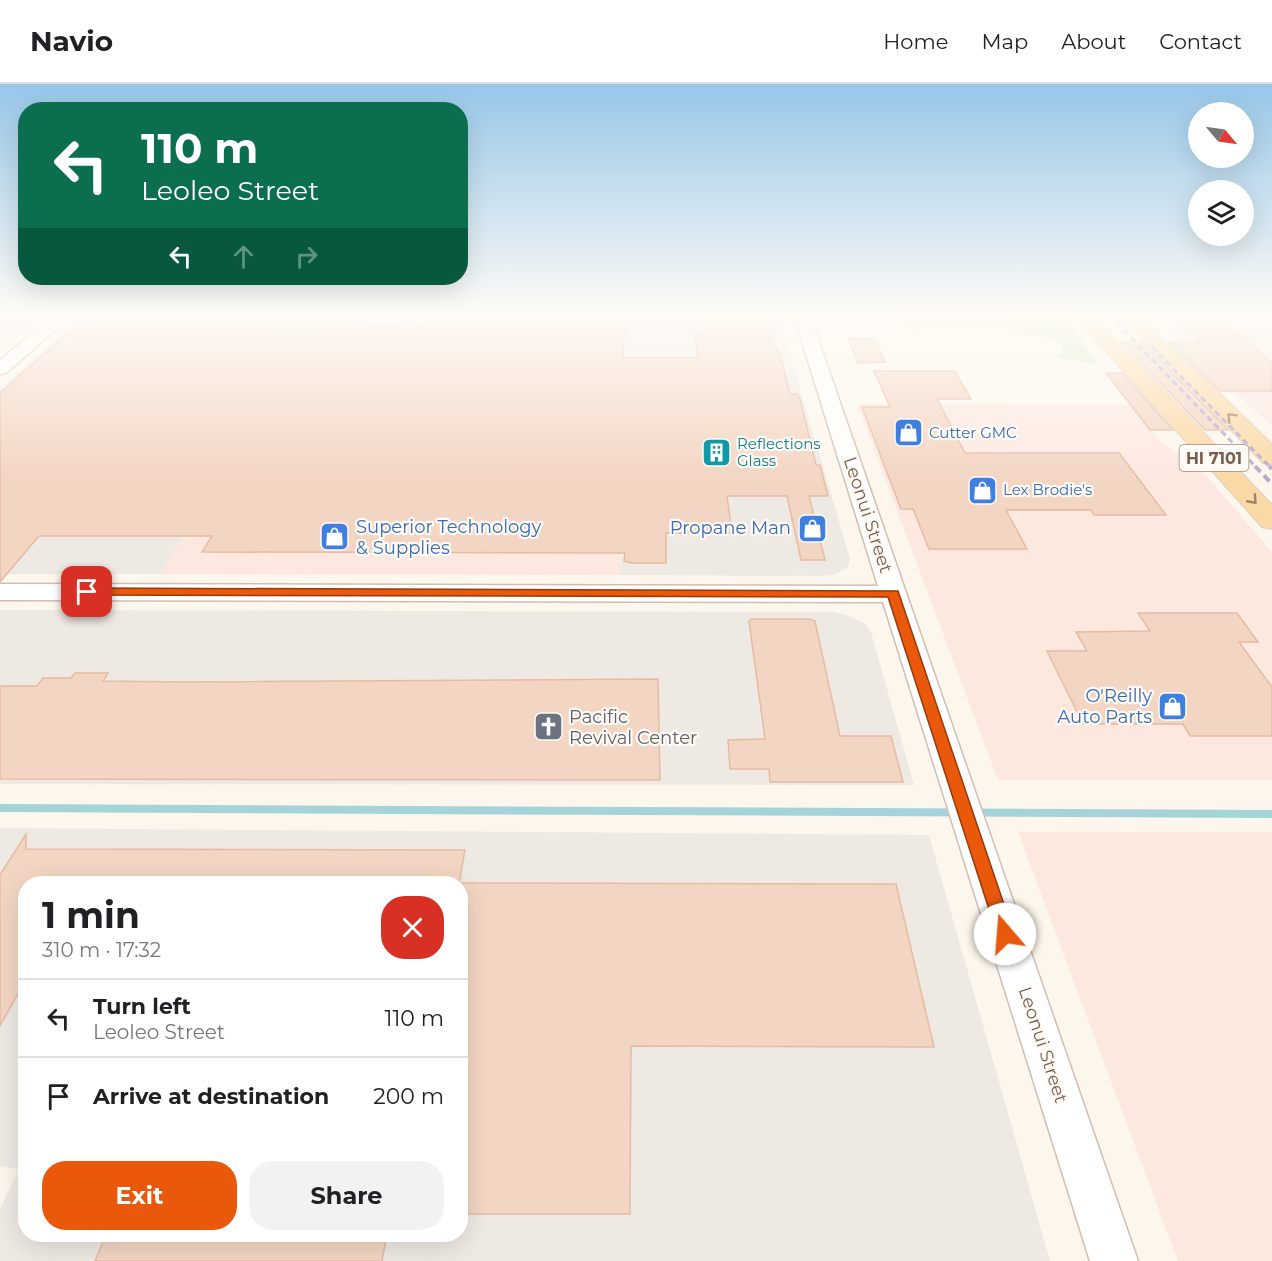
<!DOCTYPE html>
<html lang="en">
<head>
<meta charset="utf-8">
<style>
	:root { --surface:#fff; --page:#f2f2f2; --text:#202124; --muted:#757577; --line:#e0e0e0; --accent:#ea580c }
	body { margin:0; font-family:Montserrat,sans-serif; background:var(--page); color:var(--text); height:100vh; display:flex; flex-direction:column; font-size:22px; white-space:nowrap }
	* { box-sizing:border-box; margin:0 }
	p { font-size:20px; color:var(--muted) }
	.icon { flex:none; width:33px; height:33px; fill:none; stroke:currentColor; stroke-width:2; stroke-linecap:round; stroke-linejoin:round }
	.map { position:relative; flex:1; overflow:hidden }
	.panel { position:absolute; left:18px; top:792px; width:450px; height:366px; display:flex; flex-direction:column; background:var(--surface); border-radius:24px; box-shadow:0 6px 24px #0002 }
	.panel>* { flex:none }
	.banner { position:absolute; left:18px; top:18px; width:450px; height:183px; border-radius:24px; box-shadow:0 6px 24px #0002; background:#0b6e4f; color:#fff; overflow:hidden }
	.needle { width:39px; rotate:119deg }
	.controls { position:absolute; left:1188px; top:18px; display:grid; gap:12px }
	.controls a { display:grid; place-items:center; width:66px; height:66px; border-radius:50%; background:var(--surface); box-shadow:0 6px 24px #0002; font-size:30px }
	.pin { position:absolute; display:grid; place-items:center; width:51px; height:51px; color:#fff; margin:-26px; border-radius:12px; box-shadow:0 3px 9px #0006 }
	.me { position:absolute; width:66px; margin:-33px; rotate:342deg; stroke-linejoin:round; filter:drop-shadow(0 0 4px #0008) }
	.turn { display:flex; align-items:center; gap:21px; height:126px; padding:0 24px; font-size:27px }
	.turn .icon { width:78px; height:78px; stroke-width:2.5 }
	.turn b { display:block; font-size:42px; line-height:51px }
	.lanes { display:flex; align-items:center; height:57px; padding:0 24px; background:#0003; justify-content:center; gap:30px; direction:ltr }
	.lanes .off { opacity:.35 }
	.round { display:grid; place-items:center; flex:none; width:63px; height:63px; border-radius:24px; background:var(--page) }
	.headline { display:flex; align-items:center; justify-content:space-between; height:102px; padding:0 24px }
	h1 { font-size:36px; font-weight:700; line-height:45px }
	.action { display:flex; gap:12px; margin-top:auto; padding:12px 24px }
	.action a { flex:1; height:69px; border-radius:24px; background:var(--accent); color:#fff; font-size:24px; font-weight:700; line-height:69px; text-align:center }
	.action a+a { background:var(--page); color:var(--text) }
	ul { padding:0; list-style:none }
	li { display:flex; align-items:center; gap:18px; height:78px; padding:0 24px; border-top:2px solid var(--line) }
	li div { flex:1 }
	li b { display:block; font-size:22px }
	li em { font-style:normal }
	header { display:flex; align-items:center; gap:36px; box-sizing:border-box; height:84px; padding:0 30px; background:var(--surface); border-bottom:2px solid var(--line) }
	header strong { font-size:28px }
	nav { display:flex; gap:33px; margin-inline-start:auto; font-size:21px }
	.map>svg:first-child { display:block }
	.commercial { fill:#fde8e0 }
	.industrial { fill:#efe9e4; fill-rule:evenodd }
	.green { fill:#d8ecc9 }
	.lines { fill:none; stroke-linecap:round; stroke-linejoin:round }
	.stream { fill:#a5d3da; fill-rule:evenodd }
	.building { fill:#f3d5c3; stroke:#e6bba3; stroke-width:1.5 }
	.street-casing { stroke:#d1beb0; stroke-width:3 }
	.primary-casing { stroke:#dad1cd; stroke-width:2 }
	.street { fill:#fff; fill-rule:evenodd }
	.primary { fill:#fbd9a5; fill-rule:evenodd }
	.rail-far1 { stroke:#b9a8c9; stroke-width:3; stroke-dasharray:6 4; stroke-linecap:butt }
	.rail { stroke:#b9a8c9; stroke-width:4; stroke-dasharray:8 5; stroke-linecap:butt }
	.oneway { stroke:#a18267 }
	.route { fill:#ea580c; stroke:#983908; stroke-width:1.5 }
	.labels { text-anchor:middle; stroke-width:4.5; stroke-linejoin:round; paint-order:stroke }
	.far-shop-label { font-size:15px; fill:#366cbe; stroke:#fffaf3; text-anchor:start }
	.far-culture-label { font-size:15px; fill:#0d838f; stroke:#fffaf3; text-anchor:start }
	.shield { fill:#fffaf3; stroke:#a28b7f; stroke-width:1.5 }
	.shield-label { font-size:16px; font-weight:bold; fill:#7a5c4d }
	.street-label { font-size:18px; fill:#7a5c4d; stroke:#fffaf3 }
	.shop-label { font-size:18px; fill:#366cbe; stroke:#fffaf3; text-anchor:end }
	.worship-label { font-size:18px; fill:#5b616d; stroke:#fffaf3; text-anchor:start }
</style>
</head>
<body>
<header>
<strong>Navio</strong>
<nav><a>Home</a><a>Map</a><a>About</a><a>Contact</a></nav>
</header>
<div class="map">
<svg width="1272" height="1177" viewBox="0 0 1272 1177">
	<rect width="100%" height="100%" fill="#fdf6ec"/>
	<path class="commercial" d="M1170,232h102v111l-108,-102 -1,-4z
		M857,320l274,1 30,36 42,31 69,80v228h-274z
		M265,329h362l-6,162 -461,-1z
		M1018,748h254v429h-94z"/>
	<path class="industrial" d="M0,232h40l-40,33z
		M84,232h695l71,243 -2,8 -12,7 -11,2 -204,-1 6,-161 -361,-1 -106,161h-160v-186z
		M0,526l833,2 13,3 20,9 5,8 43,153 -914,-1z
		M0,744l929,7 121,426h-1050v-52l19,-40 -19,-3zM26,800h434v350h-434z"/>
	<path class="green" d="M906,232h149l16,9 28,40 -46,-8 8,-4 2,-7 -17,-9 -30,-4 -3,-4h-94l2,4 -14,-4z"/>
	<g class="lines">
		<path class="stream" d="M0,720l1272,6v8l-1272,-6z"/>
	</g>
	<path class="building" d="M706,232h53l22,42 9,36h7l3,4 16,67h4l8,31h-19l16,64h-24l-14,-64h-60l5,37h-66v30h-35l-7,-2 1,-8 -423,-1 10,-16h-173l-39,46v-189l73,-65h22l9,-8 247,2 -3,4 50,1h24l2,-5h201l-2,36h75l-3,-24h14z
		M1178,237h46l48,42v28h-52l-50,-49h31z
		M848,254l26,1 12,23 -28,1z
		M1122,258h20l86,88h-23z
		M874,287h81l16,28h-34l28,54h154l47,62h-72l-3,-5h-85l21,39h-98l-16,-40h-12l-39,-102h28z
		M1106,289h16l51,57h-23z
		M1138,529h99l21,29h-19l33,45v49h-82l-7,-12h-100l-36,-73h40l-11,-19 74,-1z
		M751,535h58l6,2 25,115h51l12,46h-133l-1,-13h-39l-2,-29 37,-1 -16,-118z
		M75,589h33l-5,8 82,1 473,-3 2,101 -660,-1v-93h37l6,-8h28z
		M26,750v15l439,1 -6,34h-433v95l-26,47v-151z
		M460,799l436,1 38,163 -303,-1 -1,168h-170z
		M106,1150h281l-5,27h-287z"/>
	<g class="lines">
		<defs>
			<path id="street" d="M53,232h18l-65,57 -6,1v-14z
				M794,232h16l328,945h-48l-207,-659 -883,-2v-16l878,2z"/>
			<path id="primary" d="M1074,232h20l178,189v24l-10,-2z
				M1119,232h21l132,128v21l-9,-2z"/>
		</defs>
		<use href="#street" class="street-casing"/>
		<use href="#primary" class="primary-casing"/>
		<use href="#street" class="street"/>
		<use href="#primary" class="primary"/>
		<path class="rail-far1" d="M1110,232l146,151
			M1152,263l118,120"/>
		<path class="rail" d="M1255,382l17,18
			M1269,382l3,3"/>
	</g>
	<defs><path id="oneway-chevron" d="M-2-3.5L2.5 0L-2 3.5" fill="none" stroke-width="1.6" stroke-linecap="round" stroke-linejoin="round" transform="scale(1.5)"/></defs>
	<g class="oneway">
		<use href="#oneway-chevron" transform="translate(1231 333) rotate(-135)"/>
		<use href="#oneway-chevron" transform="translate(1253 416) rotate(48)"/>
	</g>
	<linearGradient id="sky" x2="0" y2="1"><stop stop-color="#97c7e8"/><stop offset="0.58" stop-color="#fefbf6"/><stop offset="1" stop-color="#fefbf6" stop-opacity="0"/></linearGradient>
	<rect width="1272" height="397" fill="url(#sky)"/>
	<path class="route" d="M87,504l811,3 116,343 -2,5h-13l-2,-5 -109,-337 -805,-2v-6z"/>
	<defs>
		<symbol id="shop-square" viewBox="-11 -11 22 22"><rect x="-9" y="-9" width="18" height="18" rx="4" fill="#3f7fe0" stroke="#fffaf3"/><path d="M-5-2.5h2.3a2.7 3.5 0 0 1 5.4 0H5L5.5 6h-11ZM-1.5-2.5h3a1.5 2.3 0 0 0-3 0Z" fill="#fff"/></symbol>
		<symbol id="building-square" viewBox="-11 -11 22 22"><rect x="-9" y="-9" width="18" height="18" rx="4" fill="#0f9aa8" stroke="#fffaf3"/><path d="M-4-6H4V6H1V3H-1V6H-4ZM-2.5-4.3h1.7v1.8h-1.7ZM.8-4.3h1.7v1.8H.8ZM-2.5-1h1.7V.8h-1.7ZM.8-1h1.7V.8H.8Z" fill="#fff"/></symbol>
		<symbol id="church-square" viewBox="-11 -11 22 22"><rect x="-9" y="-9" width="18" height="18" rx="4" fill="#6b7280" stroke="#fffaf3"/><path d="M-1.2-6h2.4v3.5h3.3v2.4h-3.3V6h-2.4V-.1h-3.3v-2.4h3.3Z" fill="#fff"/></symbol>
	</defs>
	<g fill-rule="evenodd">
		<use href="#shop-square" x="892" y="332" width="33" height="33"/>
		<use href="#building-square" x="700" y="352" width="33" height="33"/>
		<use href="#shop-square" x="966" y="390" width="33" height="33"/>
		<use href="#shop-square" x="796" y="428" width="33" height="33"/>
		<use href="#shop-square" x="318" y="436" width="33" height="33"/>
		<use href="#shop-square" x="1156" y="606" width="33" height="33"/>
		<use href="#church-square" x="532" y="626" width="33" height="33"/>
	</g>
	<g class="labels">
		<g class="far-shop-label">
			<text x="929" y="354">Cutter GMC</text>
			<text x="1003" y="411">Lex Brodie's</text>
		</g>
		<g class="far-culture-label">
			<text x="737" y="365">Reflections<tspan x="737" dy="17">Glass</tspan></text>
		</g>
		<rect class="shield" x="1179.5" y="361" width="69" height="26" rx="4.5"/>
		<g class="shield-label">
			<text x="1214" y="380">HI 7101</text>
		</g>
		<g class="street-label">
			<text transform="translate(868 431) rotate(72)" y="6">Leonui Street</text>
			<text transform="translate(1043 961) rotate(72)" y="6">Leonui Street</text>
		</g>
		<g class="shop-label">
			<text x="356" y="449" text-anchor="start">Superior Technology<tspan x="356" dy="21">&amp; Supplies</tspan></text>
			<text x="791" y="450">Propane Man</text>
			<text x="1152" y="618">O'Reilly<tspan x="1152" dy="21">Auto Parts</tspan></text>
		</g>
		<g class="worship-label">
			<text x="569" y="639">Pacific<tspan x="569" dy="21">Revival Center</tspan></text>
		</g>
	</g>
</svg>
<div class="controls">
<a><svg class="needle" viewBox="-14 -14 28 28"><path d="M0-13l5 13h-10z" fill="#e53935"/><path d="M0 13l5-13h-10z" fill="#757577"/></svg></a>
<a><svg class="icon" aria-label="layers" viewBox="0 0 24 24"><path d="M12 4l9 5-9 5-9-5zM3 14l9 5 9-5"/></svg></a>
</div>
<div class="pin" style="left:87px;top:508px;background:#d93025"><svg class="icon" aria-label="arrive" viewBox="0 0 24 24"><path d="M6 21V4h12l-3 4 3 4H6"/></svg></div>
<svg class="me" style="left:1005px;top:850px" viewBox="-20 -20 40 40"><circle r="19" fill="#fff"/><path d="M0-13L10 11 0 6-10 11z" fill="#ea580c"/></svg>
<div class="banner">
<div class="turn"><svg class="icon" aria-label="left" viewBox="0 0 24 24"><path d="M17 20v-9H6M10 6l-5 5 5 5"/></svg><div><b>110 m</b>Leoleo Street</div></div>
<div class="lanes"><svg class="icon" aria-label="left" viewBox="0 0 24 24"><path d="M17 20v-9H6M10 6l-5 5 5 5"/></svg><svg class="icon off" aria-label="ahead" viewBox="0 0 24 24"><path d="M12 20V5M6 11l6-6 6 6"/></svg><svg class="icon off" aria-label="right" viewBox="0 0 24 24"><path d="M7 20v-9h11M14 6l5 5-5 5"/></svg></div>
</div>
<section class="panel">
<div class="headline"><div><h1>1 min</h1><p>310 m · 17:32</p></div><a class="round" style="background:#d93025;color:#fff"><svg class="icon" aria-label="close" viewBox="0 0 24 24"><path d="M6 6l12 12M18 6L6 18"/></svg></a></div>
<ul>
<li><svg class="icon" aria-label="left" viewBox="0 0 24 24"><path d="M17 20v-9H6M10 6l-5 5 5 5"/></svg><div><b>Turn left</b><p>Leoleo Street</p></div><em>110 m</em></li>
<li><svg class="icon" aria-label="arrive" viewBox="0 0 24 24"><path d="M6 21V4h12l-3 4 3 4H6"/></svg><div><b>Arrive at destination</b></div><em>200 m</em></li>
</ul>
<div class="action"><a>Exit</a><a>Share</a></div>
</section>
</div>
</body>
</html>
